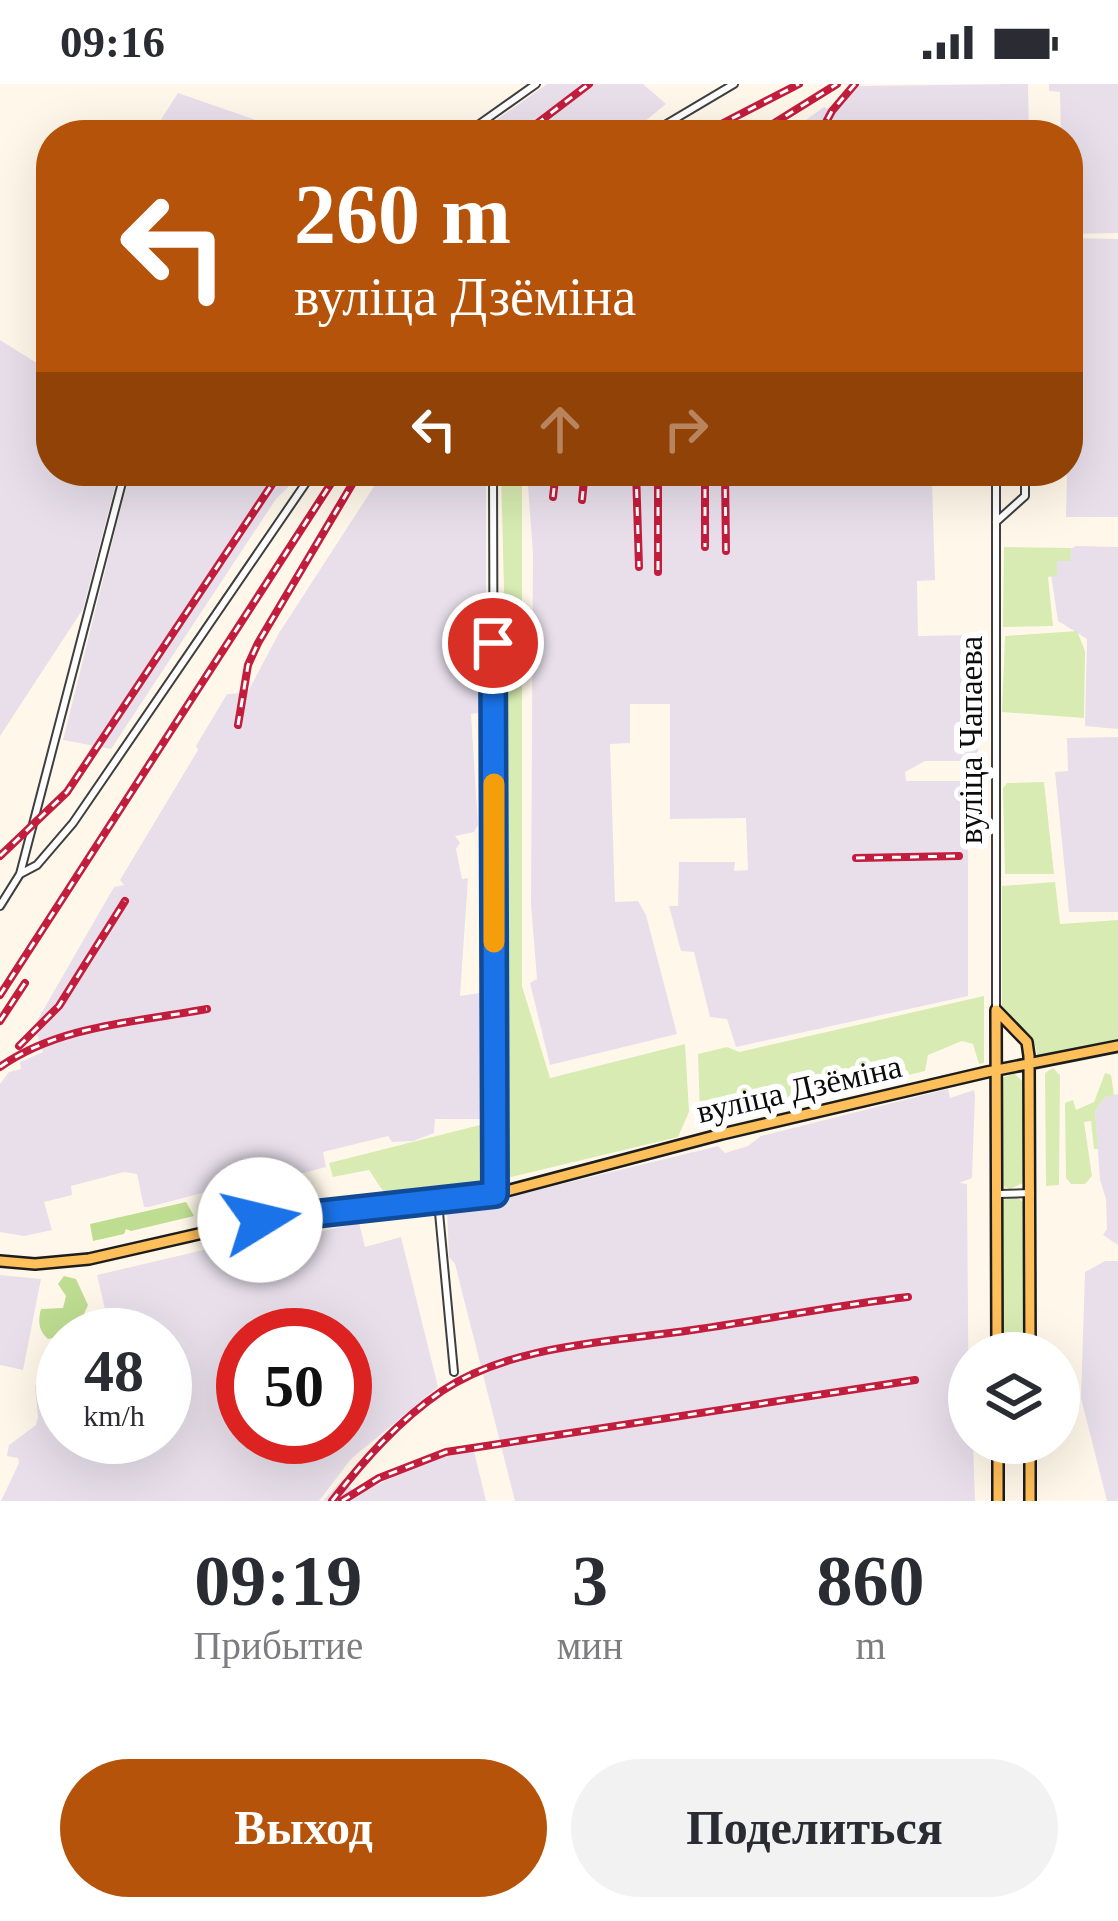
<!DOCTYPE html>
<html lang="ru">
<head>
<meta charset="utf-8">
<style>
	:root { --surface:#fff; --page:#f2f2f3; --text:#2b2b33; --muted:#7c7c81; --accent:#b45309 }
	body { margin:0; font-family:"Times New Roman",serif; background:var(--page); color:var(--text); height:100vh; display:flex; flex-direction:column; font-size:45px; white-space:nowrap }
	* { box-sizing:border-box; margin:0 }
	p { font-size:39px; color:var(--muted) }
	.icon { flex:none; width:66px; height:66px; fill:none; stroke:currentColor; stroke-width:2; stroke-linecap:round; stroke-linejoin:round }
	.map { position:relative; height:1417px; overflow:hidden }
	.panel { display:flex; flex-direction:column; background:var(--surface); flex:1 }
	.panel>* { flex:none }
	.hud { position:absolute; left:36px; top:36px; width:1047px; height:366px; border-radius:48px; box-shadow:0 12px 48px #0002; background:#b45309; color:#fff; overflow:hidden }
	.fabs { position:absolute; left:948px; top:1248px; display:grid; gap:24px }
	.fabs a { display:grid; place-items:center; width:132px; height:132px; border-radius:50%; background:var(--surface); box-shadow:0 12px 48px #0002; font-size:60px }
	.speed { position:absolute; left:36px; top:1224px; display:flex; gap:24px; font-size:60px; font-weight:700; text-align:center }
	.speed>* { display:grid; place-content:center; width:156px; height:156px; border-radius:50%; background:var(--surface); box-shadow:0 12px 48px #0002; line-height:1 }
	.speed small { font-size:30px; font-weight:400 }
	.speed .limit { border:18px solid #d22; background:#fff; color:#111 }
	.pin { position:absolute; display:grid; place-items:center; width:102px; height:102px; color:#fff; margin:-51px; border:6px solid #fff; border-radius:50%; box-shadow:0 3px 12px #0007 }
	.me { position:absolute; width:132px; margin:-66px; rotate:81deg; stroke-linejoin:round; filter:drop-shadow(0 0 9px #0008) }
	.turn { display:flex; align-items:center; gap:42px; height:252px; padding:0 60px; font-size:54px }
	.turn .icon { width:156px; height:156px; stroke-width:2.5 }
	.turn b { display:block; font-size:84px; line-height:102px }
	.lanes { display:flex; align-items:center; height:114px; padding:0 60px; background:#0003; justify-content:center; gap:60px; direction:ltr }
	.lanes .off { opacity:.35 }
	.eta { display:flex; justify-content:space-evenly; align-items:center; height:204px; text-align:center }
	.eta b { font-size:72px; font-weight:700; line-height:84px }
	.primary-button { display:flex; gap:24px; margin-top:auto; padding:24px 60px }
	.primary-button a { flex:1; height:138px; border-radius:72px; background:var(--accent); color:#fff; font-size:48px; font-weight:700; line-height:138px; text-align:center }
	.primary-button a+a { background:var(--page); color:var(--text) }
	.status { display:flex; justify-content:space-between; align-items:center; height:84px; padding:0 60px; background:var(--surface); direction:ltr }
	.status svg { height:33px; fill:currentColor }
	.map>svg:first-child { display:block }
	.industrial { fill:#e8dfeb; fill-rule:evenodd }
	.green { fill:#d8ebb2 }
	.forest { fill:#bedd91 }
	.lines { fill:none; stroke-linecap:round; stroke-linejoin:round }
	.minor-casing { stroke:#3f3f3f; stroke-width:10 }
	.major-casing { stroke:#1d1d1d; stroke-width:14 }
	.minor { stroke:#fff; stroke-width:6 }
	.major { stroke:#ffbf5a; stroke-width:9 }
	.rail-casing { stroke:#c21d3c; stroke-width:8 }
	.rail { stroke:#fff; stroke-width:3; stroke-dasharray:9; stroke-linecap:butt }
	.route-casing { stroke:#114b97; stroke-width:30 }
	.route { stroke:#1a73e8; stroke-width:21 }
	.slow { stroke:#f59e0b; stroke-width:21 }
	.labels { text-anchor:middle; stroke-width:12; stroke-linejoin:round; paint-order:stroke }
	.street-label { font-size:33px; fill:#0c0c0c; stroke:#fff }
</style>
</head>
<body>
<div class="status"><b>09:16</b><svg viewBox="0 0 49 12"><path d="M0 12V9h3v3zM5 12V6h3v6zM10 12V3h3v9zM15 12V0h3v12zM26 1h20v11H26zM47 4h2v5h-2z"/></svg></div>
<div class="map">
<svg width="1118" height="1417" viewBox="0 0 1118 1417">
	<rect width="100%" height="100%" fill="#fff8ea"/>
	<path class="industrial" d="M547,0h96l23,20 -38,31h-153z
		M1028,0l1,51h-244l39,-28 11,5 23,-26z
		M1049,0h69v149l-50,1 3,-45 -3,-1v-53h-7l-1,-43 -11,-1z
		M178,9l121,42h-148z
		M1068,154l50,1v278h-52l2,-87 9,-1 -1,-57 -8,-1z
		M0,256l51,32v99h68l-36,138 -83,127z
		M130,387h174l-28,28 -165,250 -48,-9z
		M384,387h102v241l-15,2 7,111 -4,7 -19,4 5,7 -4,6 6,30 6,-1 -8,118 26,-4v127h-51l-1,14 -21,8 -21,1 -4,-6 -65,16 3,15 -52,14 -3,-7 -12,3 1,7 -33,6 -2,-3 -76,20h-5l-7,-33 -13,-2 -53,14 1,9 -28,7 8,28 -28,6 -24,-4v-148l9,-12 12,-3 -1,-7 23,-10 -9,-26 80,-139 10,-2 -4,-5 78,-130 -2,-4 31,-52 20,-1 32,-60z
		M527,387h453v10l-48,1 3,98 -18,1 1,55 60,-1v126h-53l-20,11 1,9h62v215l-232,51 -9,-28 -17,-2 -16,-65 -13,-1 -12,-45h9l1,-44h56l-1,9 14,-1 -2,-52 -76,1v-115h-40v39l-20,1 5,158 23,-1 8,14 31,119 -127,31 -20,-82 7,-4 -6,-75 2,-349z
		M1076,462l42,1v182l-33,-3 2,-87 -29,-18 -9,-60z
		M1118,653v175h-49l-14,-140 13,-1 -1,-33z
		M948,1005l2,9 24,-8 1,5 -3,83 -13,5 8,1 2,259h4l2,58h-460l-60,-237 -6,-7 -2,-45 271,-66 7,7 23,-7 13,-10z
		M1118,1010v151l-15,-10 4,-6 -1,-30 -6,-19 -5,-69 10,-14z
		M359,1139l6,24 36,-10 37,150 -87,72 -32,42h-318l18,-38 -1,-5 -11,-2 2,-11 27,-20 2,-8 -3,-32 28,-5v57h102v-102h-54l-14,-60 209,-49 3,8zM243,1251h102v102h-102z
		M1105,1177h13v240h-11l-26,-103 4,-126z
		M0,1191l41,4 -18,91 -23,-5z
		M474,1367l12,50h-163l20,-22 14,16 67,-34z"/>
	<path class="green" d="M501,387h21v515l28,92 135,-34 4,68 -11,25 -171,41 -6,-7 -1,-443 5,-101z
		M1004,463l67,1 -1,13h-13v14l-9,2 5,49 -50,1z
		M1077,547l8,20 -1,67 -82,-6 3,-76z
		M1044,698l10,92h-49l-2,-86 4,-5z
		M1055,798l5,42 58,-4v119l-80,18 -4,-16 -32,-33v-122z
		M984,912v67l-5,1 -6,-20 -11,-3 -34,14 -3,16 -208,50 -13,1 -4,-7 -2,-61 29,-7 12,5z
		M1053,984l7,7 -1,110 -13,1 -1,-113z
		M1014,989l9,9v101l-13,6 -9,-4v-106z
		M1105,989l6,2 3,20 -9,2 -10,14 3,38h-4l-3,-28 -7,1 8,54 -7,8h-14l-5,-6 -1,-75 8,-3 3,10 18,-8z
		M488,1039l1,64c-21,5 -83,19 -102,7 -7,-5 -12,-16 -18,-24l-36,7 -4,-14z
		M1015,1112l8,6 1,12 -1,139h-22v-152z"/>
	<path class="forest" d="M186,1118l8,14 -63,15 -5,-2 -2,5 -31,7 -3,-17z
		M64,1192l12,3 12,26 -4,9 8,21h-29l-1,38 -10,-1 -9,-19 19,-7 -6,-9 -8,2c-10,-9 -10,-18 -7,-30l22,-1 3,-12 -8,-12z"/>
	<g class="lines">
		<defs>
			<path id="minor" d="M464,51l72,-51
				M648,51l86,-51
				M493,387l2,723
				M996,387v539
				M996,438l29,-26v-25
				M20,790l17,-9 36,-42 241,-352
				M0,822l20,-32 105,-403
				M999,1110l32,-1
				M438,1118l16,170"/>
			<path id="major" d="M996,926l31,32 2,14 1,297
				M996,926l1,343
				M0,1177l35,3 54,-5 171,-39 235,-26 227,-60 265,-62 131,-26
				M998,1359v58
				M1030,1359v58"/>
		</defs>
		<use href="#minor" class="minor-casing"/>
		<use href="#major" class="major-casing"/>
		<use href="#minor" class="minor"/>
		<use href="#major" class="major"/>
		<defs>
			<path id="rail" d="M522,51l67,-51
				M700,51l99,-51
				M755,51l82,-51
				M819,51l13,-24 23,-27
				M636,387l3,96
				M658,387v101
				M705,387v76
				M725,387l1,80
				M553,413l3,-26
				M582,416l3,-29
				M238,641l10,-60 10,-22 102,-172
				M0,772l67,-64 214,-321
				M856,774l103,-2
				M0,911l339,-524
				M0,937l25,-38
				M19,962l40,-40 66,-105
				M0,983c59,-42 138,-45 207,-58
				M332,1417c32,-41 66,-80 110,-110 72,-48 174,-49 257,-62 70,-10 139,-24 209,-32
				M342,1417l37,-23 67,-26 469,-72"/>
		</defs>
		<use href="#rail" class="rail-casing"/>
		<use href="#rail" class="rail"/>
	</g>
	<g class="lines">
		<defs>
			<path id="route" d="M260,1136l235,-26 -2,-551"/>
		</defs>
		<use href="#route" class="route-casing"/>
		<use href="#route" class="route"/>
		<path class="slow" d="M494,700v158"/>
	</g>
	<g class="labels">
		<g class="street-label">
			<text transform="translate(970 656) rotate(-90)" y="12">вуліца Чапаева</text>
			<text transform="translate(799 1004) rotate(-13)" y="12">вуліца Дзёміна</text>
		</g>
	</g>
</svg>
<div class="fabs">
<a><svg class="icon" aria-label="layers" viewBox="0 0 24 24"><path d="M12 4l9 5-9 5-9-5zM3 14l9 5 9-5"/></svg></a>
</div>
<div class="speed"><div>48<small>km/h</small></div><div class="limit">50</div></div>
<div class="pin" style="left:493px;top:559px;background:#d93025"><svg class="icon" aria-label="arrive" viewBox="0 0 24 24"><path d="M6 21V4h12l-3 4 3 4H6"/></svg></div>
<svg class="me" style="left:260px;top:1136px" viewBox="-20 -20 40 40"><circle r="19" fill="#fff"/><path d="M0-13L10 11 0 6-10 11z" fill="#1a73e8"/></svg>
<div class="hud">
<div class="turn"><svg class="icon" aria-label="left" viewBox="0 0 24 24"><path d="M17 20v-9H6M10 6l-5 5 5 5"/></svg><div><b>260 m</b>вуліца Дзёміна</div></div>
<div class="lanes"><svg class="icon" aria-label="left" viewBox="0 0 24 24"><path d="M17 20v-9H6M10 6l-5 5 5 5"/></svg><svg class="icon off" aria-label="ahead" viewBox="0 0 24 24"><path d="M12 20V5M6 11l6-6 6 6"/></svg><svg class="icon off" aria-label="right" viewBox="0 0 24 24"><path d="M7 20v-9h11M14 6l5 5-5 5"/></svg></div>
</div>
</div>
<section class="panel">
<div class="eta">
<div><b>09:19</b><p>Прибытие</p></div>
<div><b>3</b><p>мин</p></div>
<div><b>860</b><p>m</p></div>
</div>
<div class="primary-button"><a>Выход</a><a>Поделиться</a></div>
</section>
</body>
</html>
